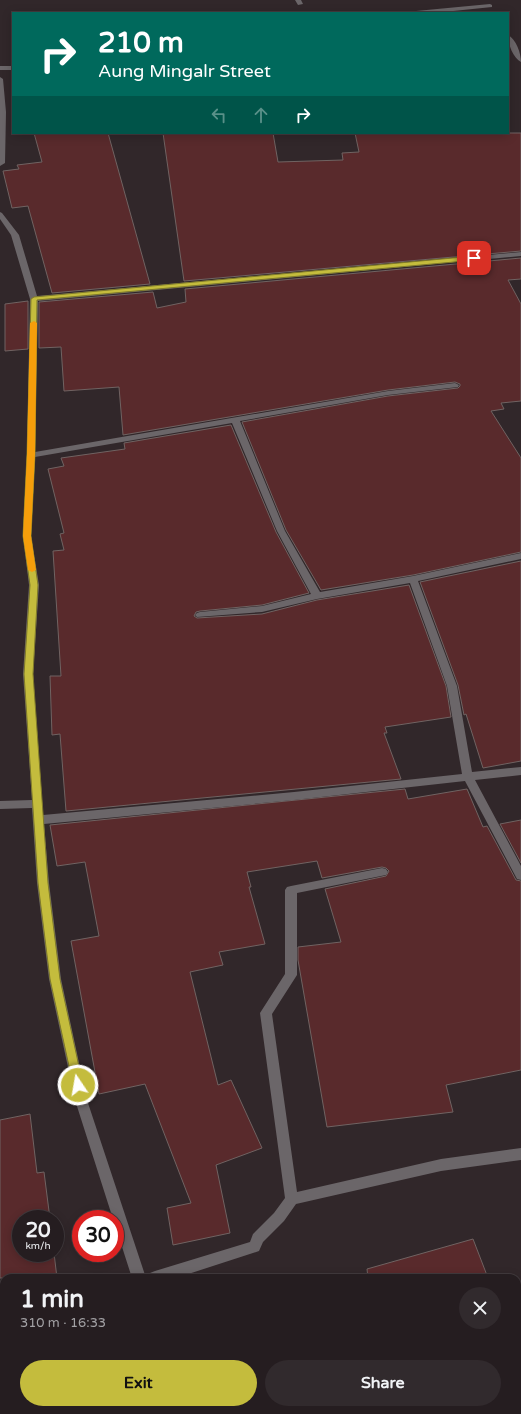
<!DOCTYPE html>
<html lang="en">
<head>
<meta charset="utf-8">
<style>
	:root { --surface:#251d20; --page:#312a2d; --text:#f1f3f6; --muted:#a3a2a5; --line:#423b3e; --accent:#c4bc3d }
	body { margin:0; font-family:"Varela Round",sans-serif; background:var(--page); color:var(--text); height:100vh; display:flex; flex-direction:column; font-size:15px; white-space:nowrap }
	* { box-sizing:border-box; margin:0 }
	p { font-size:13px; color:var(--muted) }
	.icon { flex:none; width:22px; height:22px; fill:none; stroke:currentColor; stroke-width:2; stroke-linecap:round; stroke-linejoin:round }
	.map { position:relative; flex:1; overflow:hidden }
	.sheet { position:absolute; left:0px; top:1274px; width:521px; height:140px; display:flex; flex-direction:column; background:var(--surface); border-radius:12px 12px 0 0; box-shadow:0 2px 10px #0003,0 0 0 1px var(--line) }
	.sheet>* { flex:none }
	.hud { position:absolute; left:12px; top:12px; width:497px; height:122px; border-radius:0px; box-shadow:0 2px 10px #0003,0 0 0 1px var(--line); background:#00695c; color:#fff; overflow:hidden }
	.speed { position:absolute; left:12px; top:1210px; display:flex; gap:8px; font-size:20px; font-weight:700; text-align:center }
	.speed>* { display:grid; place-content:center; width:52px; height:52px; border-radius:50%; background:var(--surface); box-shadow:0 2px 10px #0003,0 0 0 1px var(--line); line-height:1 }
	.speed small { font-size:10px; font-weight:400 }
	.speed .limit { border:6px solid #d22; background:#fff; color:#111 }
	.pin { position:absolute; display:grid; place-items:center; width:34px; height:34px; color:#fff; margin:-17px; border-radius:8px; box-shadow:0 2px 6px #0006 }
	.me { position:absolute; width:44px; margin:-22px; rotate:348deg; stroke-linejoin:round; filter:drop-shadow(0 0 3px #0008) }
	.turn { display:flex; align-items:center; gap:14px; height:84px; padding:0 20px; font-size:18px }
	.turn .icon { width:52px; height:52px; stroke-width:2.5 }
	.turn b { display:block; font-size:28px; line-height:34px }
	.lanes { display:flex; align-items:center; height:38px; padding:0 20px; background:#0003; justify-content:center; gap:20px; direction:ltr }
	.lanes .off { opacity:.35 }
	.round { display:grid; place-items:center; flex:none; width:42px; height:42px; border-radius:21px; background:var(--page) }
	.overview { display:flex; align-items:center; justify-content:space-between; height:68px; padding:0 20px }
	h1 { font-size:24px; font-weight:700; line-height:30px }
	.primary-button { display:flex; gap:8px; margin-top:auto; padding:8px 20px }
	.primary-button a { flex:1; height:46px; border-radius:24px; background:var(--accent); color:#111; font-size:16px; font-weight:700; line-height:46px; text-align:center }
	.primary-button a+a { background:var(--page); color:var(--text) }
	.map>svg:first-child { display:block }
	.building { fill:#592a2c; stroke:#706362 }
	.lines { fill:none; stroke-linecap:round; stroke-linejoin:round }
	.minor { fill:#6b6669; fill-rule:evenodd }
	.route { fill:#c4bc3d; stroke:#7f7a28 }
	.slow { fill:#f59e0b }
</style>
</head>
<body>
<div class="map">
<svg width="521" height="1414" viewBox="0 0 521 1414">
	<rect width="100%" height="100%" fill="#31272a"/>
	<path class="building" d="M34,133h74l42,151 -98,9 -24,-87 -16,2 -9,-37 16,-2 -2,-4 25,-3z
		M163,133h110l5,29 65,-2 -1,-7 17,-1 -4,-19h166v118l-337,30z
		M521,258v21l-13,1 13,24v97l-20,2 3,6 -13,2 30,47v94l-108,23 -92,15 -35,-60 -44,-108 146,-26 70,-8 2,-2v-2l-5,-2 -67,8 -265,45 -4,-48 -55,4 -3,-44 -22,1v-46l114,-10 4,16 29,-6 -1,-13z
		M28,301v48l-23,2v-47z
		M231,425l45,107 33,61 -47,12 -62,6 -4,1 -2,4 3,2 65,-4 55,-14 92,-15 37,101 5,31 -66,10 2,6h-3l17,46 -335,32 -6,-77 -8,1 -2,-59h11l-8,-125 11,-1 -4,-16 4,-1 -16,-64 16,-3 -3,-8 64,-9 -1,-6z
		M521,561v200l-38,7 -17,-54 -2,1 -6,-30 -38,-103z
		M405,789l3,10 59,-10 16,38 4,-1 29,54 5,1v189l-75,15 7,27 -126,15 -29,-167v-13l43,-5 -16,-53 61,-13 3,-5 -3,-3 -4,-1 -60,11 -5,-17 -70,11 4,15h-2l16,57 -46,8 4,13 -33,7 28,113 13,-5 31,68 -46,17 14,68 -57,12 -6,-37 24,-5 -46,-119 -46,10 -28,-153 28,-5 -14,-74 -28,4 -7,-41z
		M521,820v43l-21,-39z
		M30,1114l7,59 7,-1 6,47h-29v34h33l3,25h-57v-158z
		M473,1239l15,39h-120l-1,-9z"/>
	<g class="lines">
		<path class="minor" d="M295,0h6l2,4 -5,1z
			M490,4l2,1v2l-58,6h-21l3,-2z
			M508,35c8,4 13,18 13,27 -8,-4 -13,-18 -13,-27z
			M0,66h13v4h-13z
			M0,77l3,2 3,33 -1,51 -5,3z
			M0,212l2,1 17,22 18,61 484,-44v4l-483,45 -3,151 353,-61 67,-8 4,2 -1,2 -70,8 -148,26 45,110 35,61 93,-16 108,-23v6l-103,22 39,105 15,86 49,-5v8l-46,5 46,86v14l-4,-1 -52,-98 -171,19 -250,24 5,59 12,96 26,121 59,178h-14l-17,-53v-6h-2l-38,-119 -26,-121 -12,-96 -5,-75 -32,1v-8l32,-1 -9,-126 6,-89 -6,-49 4,-81 3,-156 -19,-64 -11,-16zM232,423l45,108 34,63 -49,12 -62,6 -3,1 -2,2 2,2 65,-5 55,-13 93,-16 37,103 15,88 -168,18 -251,23 -10,-141 6,-89 -8,-49 4,-79z
			M382,868l4,1 2,3 -2,3 -89,18v82l-25,39 25,178 144,-33 80,-11v12l-80,11 -145,33 -12,17 -21,21 -4,9 -83,27h-28l2,-5 5,-2 95,-29 3,-8 21,-21 11,-15 -25,-185 25,-39v-84l2,-3 4,-1z
			M171,1410h14l1,4h-14z"/>
	</g>
	<path class="route" d="M474,256l2,1v3l-439,40 -2,154 -4,82 7,49 -5,89 15,209 12,96 23,106 -2,4 -3,1 -4,-1 -24,-110 -12,-96 -14,-209 6,-89 -7,-49 4,-82 4,-155 3,-2z"/>
	<path class="slow" d="M34,321l3,2 -2,131 -4,82 5,34 -4,2 -4,-2 -5,-34 4,-82 3,-131z"/>
</svg>
<div class="speed"><div>20<small>km/h</small></div><div class="limit">30</div></div>
<div class="pin" style="left:474px;top:258px;background:#d93025"><svg class="icon" aria-label="arrive" viewBox="0 0 24 24"><path d="M6 21V4h12l-3 4 3 4H6"/></svg></div>
<svg class="me" style="left:78px;top:1085px" viewBox="-20 -20 40 40"><circle r="17" fill="#c4bc3d" stroke="#fff" stroke-width="3"/><path d="M0-11L8 9 0 5-8 9z" fill="#fff"/></svg>
<div class="hud">
<div class="turn"><svg class="icon" aria-label="right" viewBox="0 0 24 24"><path d="M7 20v-9h11M14 6l5 5-5 5"/></svg><div><b>210 m</b>Aung Mingalr Street</div></div>
<div class="lanes"><svg class="icon off" aria-label="left" viewBox="0 0 24 24"><path d="M17 20v-9H6M10 6l-5 5 5 5"/></svg><svg class="icon off" aria-label="ahead" viewBox="0 0 24 24"><path d="M12 20V5M6 11l6-6 6 6"/></svg><svg class="icon" aria-label="right" viewBox="0 0 24 24"><path d="M7 20v-9h11M14 6l5 5-5 5"/></svg></div>
</div>
<section class="sheet">
<div class="overview"><div><h1>1 min</h1><p>310 m · 16:33</p></div><a class="round"><svg class="icon" aria-label="close" viewBox="0 0 24 24"><path d="M6 6l12 12M18 6L6 18"/></svg></a></div>
<div class="primary-button"><a>Exit</a><a>Share</a></div>
</section>
</div>
</body>
</html>
